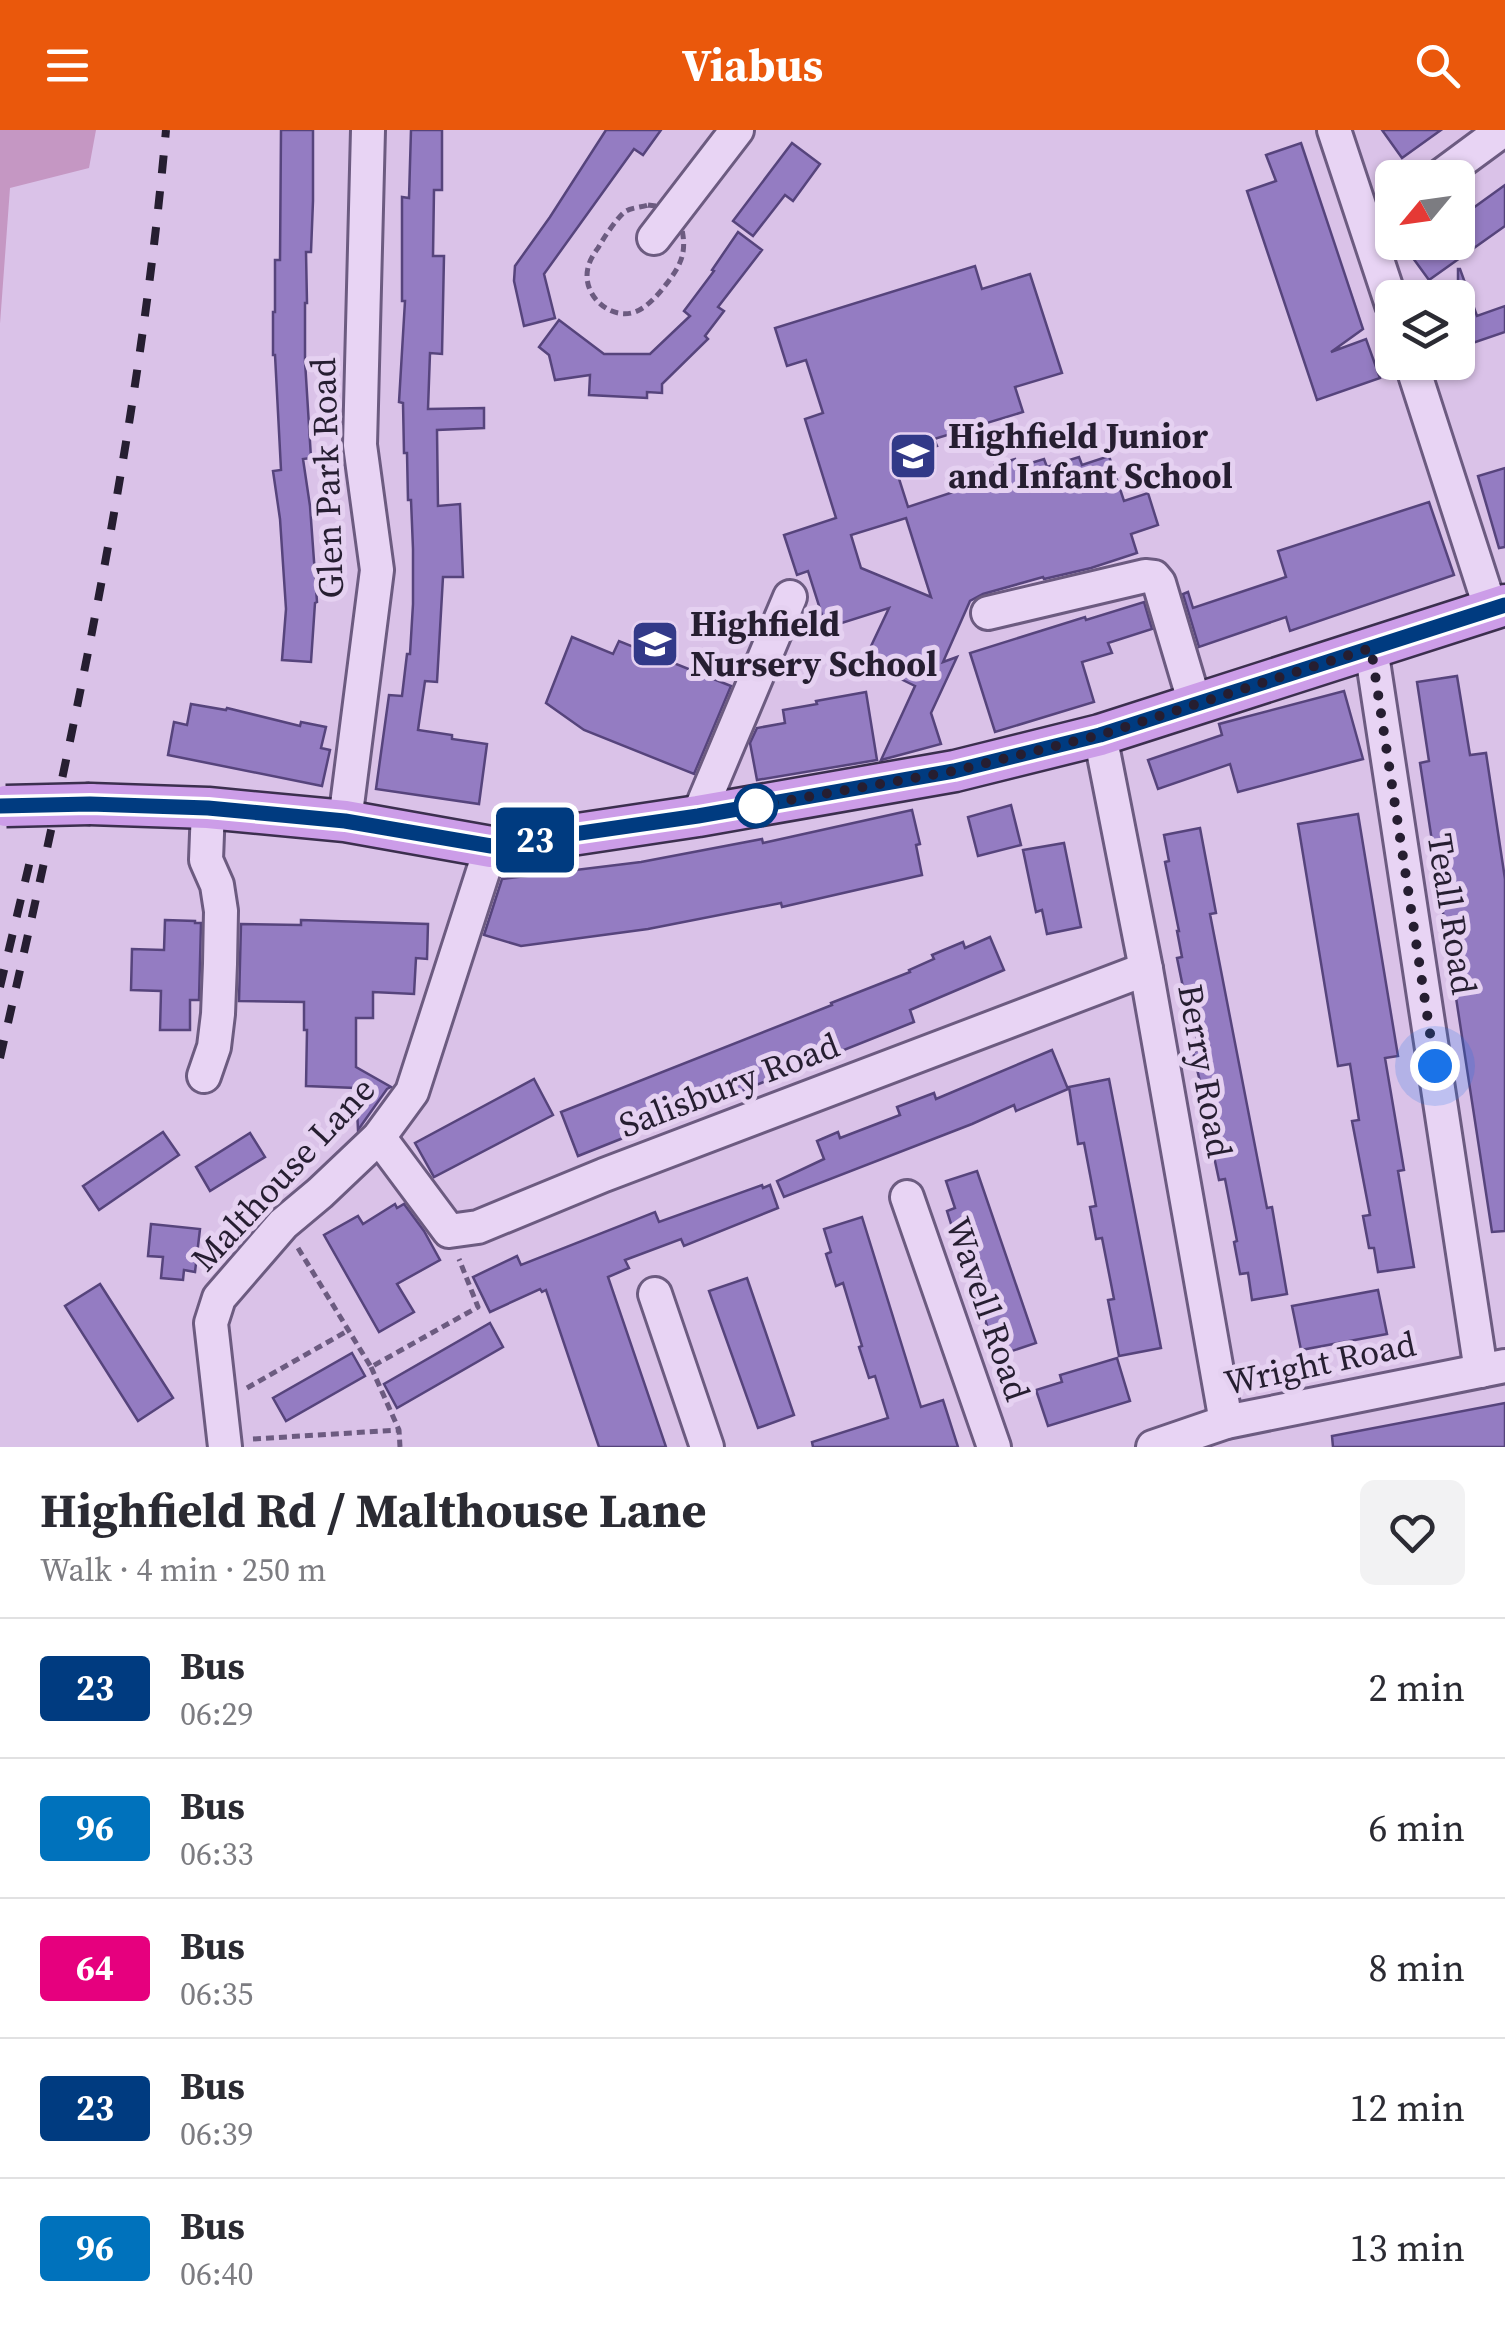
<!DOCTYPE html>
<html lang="en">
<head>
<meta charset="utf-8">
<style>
	:root { --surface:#fff; --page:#f2f2f3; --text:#2b2b33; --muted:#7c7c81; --line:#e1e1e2; --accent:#ea580c }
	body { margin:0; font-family:"Source Serif 4",serif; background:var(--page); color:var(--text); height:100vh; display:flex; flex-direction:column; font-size:38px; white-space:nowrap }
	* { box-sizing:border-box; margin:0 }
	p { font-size:32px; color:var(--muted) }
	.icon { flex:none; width:55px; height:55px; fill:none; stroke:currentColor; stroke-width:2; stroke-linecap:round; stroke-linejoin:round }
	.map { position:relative; height:1317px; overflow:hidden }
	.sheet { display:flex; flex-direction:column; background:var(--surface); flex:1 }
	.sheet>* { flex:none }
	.badge { padding:0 20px; border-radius:8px; font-size:35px; line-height:65px }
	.needle { width:65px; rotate:241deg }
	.tools { position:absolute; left:1375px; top:30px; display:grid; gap:20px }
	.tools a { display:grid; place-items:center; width:100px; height:100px; border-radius:15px; background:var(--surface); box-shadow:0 2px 8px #0004; font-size:50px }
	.you { position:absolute; width:50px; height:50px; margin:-25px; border:8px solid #fff; border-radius:50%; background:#1a73e8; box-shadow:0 0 0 15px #1a73e833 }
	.map>.badge { position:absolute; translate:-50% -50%; box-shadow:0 0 0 5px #fff }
	.round { display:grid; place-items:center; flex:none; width:105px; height:105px; border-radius:15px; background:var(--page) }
	.overview { display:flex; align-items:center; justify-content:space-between; height:170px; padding:0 40px }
	h1 { font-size:48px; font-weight:700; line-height:75px }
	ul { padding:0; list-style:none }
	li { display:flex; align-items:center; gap:30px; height:140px; padding:0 40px; border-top:2px solid var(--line) }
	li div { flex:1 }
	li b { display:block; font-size:38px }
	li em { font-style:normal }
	li .badge { min-width:110px; font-weight:700; text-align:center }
	header { display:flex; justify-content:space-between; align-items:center; height:130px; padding:0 40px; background:var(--accent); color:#fff; font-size:45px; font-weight:700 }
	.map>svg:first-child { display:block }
	.green { fill:#c597c3 }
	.building { fill:#947cc2; stroke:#56447c; stroke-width:2.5; fill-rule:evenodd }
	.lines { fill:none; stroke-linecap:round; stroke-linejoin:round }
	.minor-casing { stroke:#6c5b80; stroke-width:38 }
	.major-casing { stroke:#3b2f4e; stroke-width:45 }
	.path { stroke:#6c5b80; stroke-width:5; stroke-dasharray:8 5; stroke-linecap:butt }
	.minor { stroke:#e8d4f4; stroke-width:32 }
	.major { stroke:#cc9de8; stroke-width:40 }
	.rail { stroke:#261e31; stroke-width:8; stroke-dasharray:18 18; stroke-linecap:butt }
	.major-bridge-casing { stroke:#3b2f4e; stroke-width:45; stroke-linecap:butt }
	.major-bridge { stroke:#cc9de8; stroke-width:40 }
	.line-casing { stroke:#fff; stroke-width:22 }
	.line { stroke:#003b80; stroke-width:15 }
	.walk { stroke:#261e31; stroke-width:10; stroke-dasharray:0 18 }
	.stop-dot { fill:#fff; stroke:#003b80; stroke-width:5 }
	.labels { text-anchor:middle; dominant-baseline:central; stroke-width:10; stroke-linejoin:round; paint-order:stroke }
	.poi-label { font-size:35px; font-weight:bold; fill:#261e31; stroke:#e5d1f1; text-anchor:start }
	.street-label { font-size:35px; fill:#261e31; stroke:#e5d1f1 }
</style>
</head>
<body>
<header><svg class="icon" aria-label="menu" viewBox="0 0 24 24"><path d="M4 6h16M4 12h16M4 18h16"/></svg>Viabus<svg class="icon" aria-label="search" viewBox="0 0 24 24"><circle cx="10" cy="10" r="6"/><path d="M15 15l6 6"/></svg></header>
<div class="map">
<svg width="1505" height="1317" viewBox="0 0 1505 1317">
	<rect width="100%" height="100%" fill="#dac2e8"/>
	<path class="green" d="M0 0H96L89 38 10 58 0 194Z"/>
	<g class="building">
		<path d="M281 0H313V71L311 122H306L307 173H305V231L311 328 303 329 310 376 317 472 315 473 311 532 282 530 286 479 280 389 273 341 281 340 275 225H273V182H275V130H280Z"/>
		<path d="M411 0H442V60H434L433 126H444L442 224 430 223 428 279 484 278V298L437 300 438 376 460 374 463 447H443L437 552 425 551 418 600 452 605V609L487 614 479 674 376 659 389 565 402 566 407 524H410L413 474V419L411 370H408L407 323H404L403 273 399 272 405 171H402V67L409 68Z"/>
		<path d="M606 0H661L643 25 634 19 544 144 555 188 524 196 514 151 515 136 550 87Z"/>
		<path d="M1382 0H1441L1402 28Z"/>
		<path d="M792 13 820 34 793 71 785 65 753 106 733 91Z"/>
		<path d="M1301 13 1363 199 1331 222 1366 209 1380 248 1317 270 1247 61 1276 51 1266 25Z"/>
		<path d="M1505 55V96L1429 150 1410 124 1425 112H1458V89Z"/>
		<path d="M738 102 762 120 718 177 724 181 705 206 708 209 662 254V263L647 262V268L589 265 590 245 555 250 549 225 539 217 559 190 604 224H650L690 186 684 181 714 141 712 140Z"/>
		<path d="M975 136 982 159 1030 144 1062 243 1015 257 1023 282 934 309 937 316 893 330 908 377 999 347 995 335 1015 329 1018 337 1044 329 1047 337 1079 327 1082 335 1109 326 1124 371 1148 363 1158 395 1131 404 1137 423 1091 438 1044 449 1043 447 983 464 970 471 943 532 957 527 931 583 941 614 881 630 915 556 864 531 889 478 826 498 808 441 797 445 784 405 836 388 805 289 823 283 806 230 787 236 775 198ZM906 388 931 467 861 438 851 405Z"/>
		<path d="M1458 139H1460L1477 186 1505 176V202L1458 218Z"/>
		<path d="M1505 338V417L1499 418 1478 346Z"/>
		<path d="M1429 372 1454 445 1290 501 1286 487 1199 517 1183 464 1188 462 1193 478 1286 447 1278 421Z"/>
		<path d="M1144 472 1152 499 1108 513 1112 523 1082 532 1094 572 995 602 970 523 1085 487 1086 490Z"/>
		<path d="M572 507 613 524 619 511 731 556 694 644 584 600 546 573Z"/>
		<path d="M1457 546 1470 625 1486 623 1505 749V1101L1492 1102 1420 633 1429 631 1417 552Z"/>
		<path d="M1344 561 1363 629 1238 662 1230 634 1158 659 1148 630 1222 605 1219 594Z"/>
		<path d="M866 562 877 630 757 650 750 613 757 598 785 593 783 580 817 574 816 571Z"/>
		<path d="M191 574 226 580 227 578 300 596 301 592 326 597 321 618 330 620 322 656 168 625 174 592 187 595Z"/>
		<path d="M1011 675 1021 715 978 726 968 687Z"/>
		<path d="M912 680 920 714 916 715 922 745 782 777 781 773 648 799 521 816 484 805 502 749 641 732 762 709 763 713Z"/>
		<path d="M1358 684 1398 926 1385 928 1404 1040 1398 1041 1414 1137 1378 1142 1374 1118H1369L1363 1086 1370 1085 1352 991 1359 990 1350 934 1338 936 1298 694Z"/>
		<path d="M1200 698 1216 783 1210 784 1267 1078 1272 1077 1287 1164 1252 1170 1248 1143 1240 1144 1234 1112 1237 1111 1225 1049 1219 1050 1212 1017 1218 1016 1206 955 1201 956 1193 922 1199 920 1187 861 1184 862 1177 828 1182 827 1177 801H1179L1165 732 1169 731 1164 705Z"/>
		<path d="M1064 713 1081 797 1047 804 1042 780 1036 782 1023 720Z"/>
		<path d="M165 790 195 791V793H201L199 870H190V900H160L161 861 131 860 132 819 164 820Z"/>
		<path d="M301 790 428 794 427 829 416 828 414 864 373 862V888H356V937L391 957 387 959 358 1000 356 958 306 956 307 900H304V872L239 871 241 794 301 795Z"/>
		<path d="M990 807 1004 840 910 880 914 892 578 1026 561 982 832 875 831 873 910 842 909 840 934 829 932 825 963 812 965 818Z"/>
		<path d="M1052 920 1068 959 1016 981 1014 975 972 994 784 1067 777 1051 824 1029 817 1011 838 1002 840 1008 900 985 897 977 934 963 936 969Z"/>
		<path d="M534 949 553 985 434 1047 415 1013Z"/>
		<path d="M1109 949 1161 1218 1119 1226 1108 1170 1114 1169 1102 1108 1096 1109 1090 1077 1096 1076 1084 1013 1078 1014 1069 957Z"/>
		<path d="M163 1002 179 1025 99 1080 83 1056Z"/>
		<path d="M250 1003 265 1027 210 1061 196 1037Z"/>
		<path d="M977 1041 1036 1213 1003 1224 996 1200 989 1202 978 1168 984 1167 965 1110 957 1113 947 1081 955 1078 946 1051Z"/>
		<path d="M762 1055 763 1058 770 1055 778 1078 684 1116 681 1109 625 1130 629 1138 608 1147 666 1317H599L546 1160 542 1162 540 1159 490 1182 473 1147 517 1126 521 1135 655 1082 659 1092Z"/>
		<path d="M395 1074 397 1078 404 1074 424 1101 440 1130 397 1154 414 1182 379 1202 324 1105 358 1086 363 1094Z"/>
		<path d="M862 1087 921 1277 943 1270 958 1317H813L812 1312 888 1288 875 1246 869 1248 859 1217 862 1216 843 1153 836 1156 826 1124 831 1122 824 1099Z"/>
		<path d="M151 1094 200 1099 195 1142 184 1140 183 1150 161 1148 163 1127 148 1126Z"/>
		<path d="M747 1148 794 1285 758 1298 709 1161Z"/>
		<path d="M100 1154 173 1268 138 1291 65 1176Z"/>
		<path d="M1378 1160 1387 1204 1301 1220 1292 1176Z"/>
		<path d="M490 1193 503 1217 397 1278 384 1254Z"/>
		<path d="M352 1223 365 1246 286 1291 273 1268Z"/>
		<path d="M1117 1228 1130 1271 1048 1296 1036 1260 1062 1252 1060 1245Z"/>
		<path d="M1505 1273V1317H1333L1332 1306Z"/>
	</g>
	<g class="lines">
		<g class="minor-casing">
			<g id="minor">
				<path d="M1334 0 1392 175"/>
				<path d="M1438 48 1503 0"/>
				<path d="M654 108 737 0"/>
				<path d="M1411 232 1491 480"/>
				<path d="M988 483 1145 446 1154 447 1159 453 1195 574"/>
				<path d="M1371 518 1481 1241"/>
				<path d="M1100 605 1146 839 1226 1292"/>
				<path d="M698 686 790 467"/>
				<path d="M345 691 377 440 360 315 368 0"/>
				<path d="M204 946 214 917 218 884 220 834 221 781 217 755 206 730 208 678"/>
				<path d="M379 1007 449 1101 478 1097 604 1045 1146 839"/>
				<path d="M907 1067 994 1317"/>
				<path d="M655 1164 707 1317"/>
				<path d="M225 1317 211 1193 219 1168 283 1094 320 1063 379 1007 412 962 491 717"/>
				<path d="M1153 1317 1226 1292 1505 1236"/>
			</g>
		</g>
		<g class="major-casing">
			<path id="major" d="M90 674 208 678 345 691 491 717 698 686 955 641 1100 605 1505 475"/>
		</g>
		<g class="path">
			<path d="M648 75 677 79C687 116 688 127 664 157 657 166 646 178 635 182 612 190 587 169 587 146 587 135 592 126 598 118 603 109 618 86 626 81 631 78 642 77 648 75Z"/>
			<path d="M298 1118 371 1237 478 1177 459 1129"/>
			<path d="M371 1237 399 1300"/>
			<path d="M247 1258 349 1200"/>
			<path d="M253 1309 399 1300 400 1317"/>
		</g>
		<use href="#minor" class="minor"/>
		<use href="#major" class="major"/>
		<g class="rail">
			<path d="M0 857 30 731"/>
			<path d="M0 928C70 622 138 313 166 0"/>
		</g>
		<g class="major-bridge-casing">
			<path id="major-bridge" d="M6 676 90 674"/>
		</g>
		<use href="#major-bridge" class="major-bridge"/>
	</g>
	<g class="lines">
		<g class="line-casing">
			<path id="line" d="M0 676 90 674 208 678 345 691 491 716 698 686 954 641 1100 605 1505 475"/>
		</g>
		<use href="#line" class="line"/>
		<path class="walk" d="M756 676 954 641 1100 605 1371 518 1435 936"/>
	</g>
	<defs>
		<g id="school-square" transform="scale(2.5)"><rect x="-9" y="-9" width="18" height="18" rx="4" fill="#323988" stroke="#e5d1f1"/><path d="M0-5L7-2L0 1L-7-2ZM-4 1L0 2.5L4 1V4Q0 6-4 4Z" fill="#fff"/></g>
	</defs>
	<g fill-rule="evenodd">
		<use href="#school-square" x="913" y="326"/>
		<use href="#school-square" x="655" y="514"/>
	</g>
	<circle class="stop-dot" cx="756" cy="676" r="20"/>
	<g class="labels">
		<g class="poi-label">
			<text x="948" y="306">Highfield Junior<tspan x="948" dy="40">and Infant School</tspan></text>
			<text x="690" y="494">Highfield<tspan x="690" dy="40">Nursery School</tspan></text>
		</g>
		<g class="street-label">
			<text transform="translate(327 348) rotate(-92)">Glen Park Road</text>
			<text transform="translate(1452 784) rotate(81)">Teall Road</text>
			<text transform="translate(1205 941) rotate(80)">Berry Road</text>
			<text transform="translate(729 955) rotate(-21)">Salisbury Road</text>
			<text transform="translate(283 1044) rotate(-47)">Malthouse Lane</text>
			<text transform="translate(988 1179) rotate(71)">Wavell Road</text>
			<text transform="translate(1320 1233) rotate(-12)">Wright Road</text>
		</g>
	</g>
</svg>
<div class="tools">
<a><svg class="needle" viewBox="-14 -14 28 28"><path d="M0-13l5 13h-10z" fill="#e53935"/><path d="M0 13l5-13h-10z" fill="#7c7c81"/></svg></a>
<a><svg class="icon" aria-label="layers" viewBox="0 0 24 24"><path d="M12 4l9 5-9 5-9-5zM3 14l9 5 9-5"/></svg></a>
</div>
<div class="you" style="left:1435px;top:936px"></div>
<b class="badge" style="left:535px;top:710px;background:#003b80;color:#fff">23</b>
</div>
<section class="sheet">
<div class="overview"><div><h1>Highfield Rd / Malthouse Lane</h1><p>Walk · 4 min · 250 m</p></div><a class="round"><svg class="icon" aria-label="heart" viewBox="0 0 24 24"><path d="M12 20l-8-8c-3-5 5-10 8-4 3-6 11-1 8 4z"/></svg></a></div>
<ul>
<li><span class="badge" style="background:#003b80;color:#fff">23</span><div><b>Bus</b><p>06:29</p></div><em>2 min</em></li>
<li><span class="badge" style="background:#0072bc;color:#fff">96</span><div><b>Bus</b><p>06:33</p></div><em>6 min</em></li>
<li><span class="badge" style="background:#e6007e;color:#fff">64</span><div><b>Bus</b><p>06:35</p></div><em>8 min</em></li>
<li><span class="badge" style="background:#003b80;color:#fff">23</span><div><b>Bus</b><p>06:39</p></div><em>12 min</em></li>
<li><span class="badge" style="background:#0072bc;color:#fff">96</span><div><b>Bus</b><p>06:40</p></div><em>13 min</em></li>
</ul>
</section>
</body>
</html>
